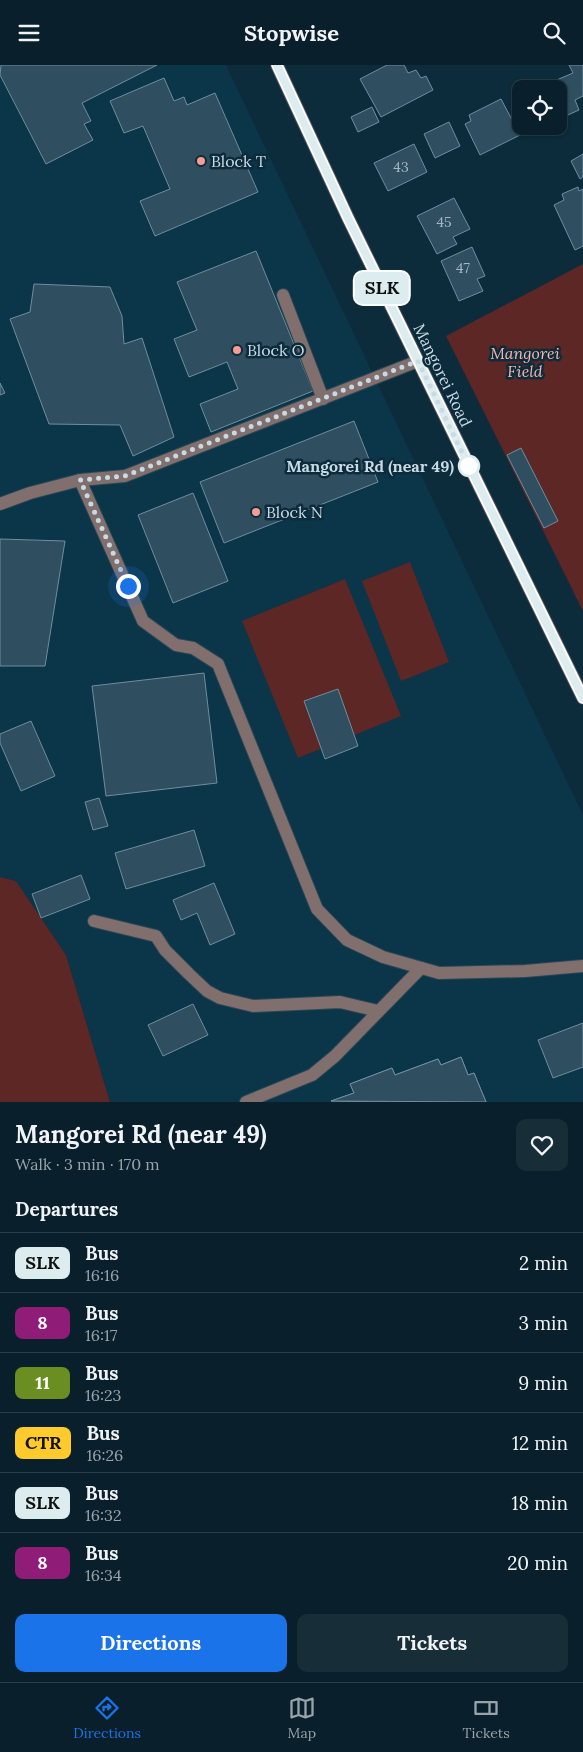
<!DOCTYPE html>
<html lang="en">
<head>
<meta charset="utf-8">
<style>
	:root { --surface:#09202c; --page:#172d38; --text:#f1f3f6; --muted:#99a3a9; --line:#293e48; --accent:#1a73e8 }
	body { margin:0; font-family:Lora,serif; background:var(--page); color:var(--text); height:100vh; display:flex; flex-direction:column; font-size:19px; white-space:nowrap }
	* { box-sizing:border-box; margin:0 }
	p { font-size:16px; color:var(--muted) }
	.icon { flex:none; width:28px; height:28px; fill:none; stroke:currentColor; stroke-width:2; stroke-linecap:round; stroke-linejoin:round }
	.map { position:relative; height:1037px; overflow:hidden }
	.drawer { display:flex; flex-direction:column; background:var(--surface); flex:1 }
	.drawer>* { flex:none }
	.badge { padding:0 10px; border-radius:8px; font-size:18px; line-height:32px }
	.controls { position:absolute; left:512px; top:15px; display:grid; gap:10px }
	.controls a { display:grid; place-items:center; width:55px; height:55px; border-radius:10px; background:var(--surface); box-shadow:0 1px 4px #0004,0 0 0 1px var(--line); font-size:25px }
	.you { position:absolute; width:25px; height:25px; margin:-12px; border:4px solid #fff; border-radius:50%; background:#1a73e8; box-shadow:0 0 0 8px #1a73e833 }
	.map>.badge { position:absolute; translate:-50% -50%; box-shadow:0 0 0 2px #fff }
	h2 { padding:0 15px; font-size:19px; line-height:45px }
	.round { display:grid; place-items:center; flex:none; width:52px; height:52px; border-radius:10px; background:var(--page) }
	.overview { display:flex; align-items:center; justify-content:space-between; height:85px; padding:0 15px }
	h1 { font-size:24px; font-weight:700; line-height:38px }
	.button { display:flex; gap:10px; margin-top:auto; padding:10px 15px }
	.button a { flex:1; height:58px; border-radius:10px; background:var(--accent); color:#fff; font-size:20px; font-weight:700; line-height:58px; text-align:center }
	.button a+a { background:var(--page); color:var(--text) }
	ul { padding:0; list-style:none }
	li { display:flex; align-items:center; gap:15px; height:60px; padding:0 15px; border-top:1px solid var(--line) }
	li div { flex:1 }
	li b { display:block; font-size:19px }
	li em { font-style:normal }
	li .badge { min-width:55px; font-weight:700; text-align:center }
	header { display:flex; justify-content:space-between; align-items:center; height:65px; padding:0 15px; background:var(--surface); font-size:22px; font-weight:700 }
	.menu { display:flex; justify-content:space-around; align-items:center; height:70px; border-top:1px solid var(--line); background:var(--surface); font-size:14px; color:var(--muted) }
	.menu a { display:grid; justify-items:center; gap:2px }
	.menu .active { color:var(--accent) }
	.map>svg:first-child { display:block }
	.built { fill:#0b3548 }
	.green { fill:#5c2724 }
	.building { fill:#2f4e5f; stroke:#6e8ea1 }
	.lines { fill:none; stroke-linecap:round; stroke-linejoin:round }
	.minor-casing { stroke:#2a4756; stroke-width:14 }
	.major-casing { stroke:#2a4756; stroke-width:14 }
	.minor { stroke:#806f6d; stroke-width:12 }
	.major { stroke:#d9b7b3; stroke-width:12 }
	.line-casing { stroke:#fff; stroke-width:11 }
	.line { stroke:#dcecef; stroke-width:8 }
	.walk { stroke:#c8dae4; stroke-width:5; stroke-dasharray:0 9 }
	.poi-dot { fill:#f59c93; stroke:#0c2b3b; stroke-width:2 }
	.stop-dot { fill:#fff; stroke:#dcecef; stroke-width:2.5 }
	.labels { text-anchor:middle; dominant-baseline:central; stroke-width:5; stroke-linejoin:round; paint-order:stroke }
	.number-label { font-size:14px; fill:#a2b7c3 }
	.poi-label { font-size:16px; fill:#c8dae4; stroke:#0c2b3b; text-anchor:start }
	.park-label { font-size:16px; font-style:italic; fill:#fcb5ad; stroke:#0c2b3b }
	.street-label { font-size:16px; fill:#c8dae4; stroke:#0c2b3b }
	.stop-label { font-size:16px; font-weight:bold; fill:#c8dae4; stroke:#0c2b3b; text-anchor:end }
</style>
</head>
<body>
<header><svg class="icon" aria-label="menu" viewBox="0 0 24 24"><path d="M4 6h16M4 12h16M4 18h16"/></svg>Stopwise<svg class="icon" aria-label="search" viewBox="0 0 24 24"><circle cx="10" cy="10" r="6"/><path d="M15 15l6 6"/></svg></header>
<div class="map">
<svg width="583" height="1037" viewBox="0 0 583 1037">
	<rect width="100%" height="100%" fill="#0c2b3b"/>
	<path class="built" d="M0 0H226L583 750V1037H110L66 890 16 816 0 812Z"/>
	<g class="green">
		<path d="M583 199V546L446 271Z"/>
		<path d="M410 497 449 597 401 616 362 516Z"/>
		<path d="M345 514 401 651 298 693 242 556Z"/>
		<path d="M0 812 16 816 66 890 110 1037H0Z"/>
	</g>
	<g class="building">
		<path d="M1 0H157L82 38 91 56 84 59 93 75 46 99 0 10Z"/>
		<path d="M387 0H404L408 8 416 5 421 13 426 11 433 25 381 52 360 14Z"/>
		<path d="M569 0H583V31L575 35 579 45 559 54V24L538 23 573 8Z"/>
		<path d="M164 13 174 36 184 32 187 40 215 28 258 127 155 171 140 136 170 124 143 61 124 68 110 36Z"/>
		<path d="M501 34 520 70 480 90 465 59 471 56 469 50Z"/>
		<path d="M372 42 379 57 358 67 351 52Z"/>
		<path d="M449 57 460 81 435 93 424 69Z"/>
		<path d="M414 79 427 107 388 126 374 98Z"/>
		<path d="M583 89V112L580 114 571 96Z"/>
		<path d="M578 122 579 126 583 124V181L575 185 554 140 564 135 562 129Z"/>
		<path d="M454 133 470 164 453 172 457 179 437 189 417 151Z"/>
		<path d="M472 182 485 211 477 214 483 226 459 236 441 196Z"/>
		<path d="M256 186 313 326 211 367 200 339 238 324 227 297 189 312 174 274 197 265 177 217Z"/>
		<path d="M34 219 110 222 122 251 124 279 142 273 174 372 133 391 120 360 49 359 10 254 30 247Z"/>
		<path d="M0 318 5 328 0 330Z"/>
		<path d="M354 356 378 417 224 478 200 417Z"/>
		<path d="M521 383 558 456 544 463 507 390Z"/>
		<path d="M193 428 228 516 173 538 138 450Z"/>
		<path d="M0 474 65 476 45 601H0Z"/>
		<path d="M204 608 217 718 106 731 92 621Z"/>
		<path d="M338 624 358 681 325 694 304 636Z"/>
		<path d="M31 656 55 711 21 726 0 678V669Z"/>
		<path d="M99 733 108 761 93 765 85 737Z"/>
		<path d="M194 765 205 801 126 824 115 788Z"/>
		<path d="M81 810 90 834 41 853 32 829Z"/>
		<path d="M214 818 235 869 210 880 197 848 181 855 173 835Z"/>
		<path d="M193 939 208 970 163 991 148 960Z"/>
		<path d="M583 958V1002L553 1013 538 975Z"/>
		<path d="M461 992 468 1010 474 1008 486 1037H437L430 1019 384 1037 331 1036 354 1028 350 1019 392 1003 395 1010 438 994 441 1000Z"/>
		<path d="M461 992 468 1010 474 1008 486 1037 331 1036 354 1028 350 1019 392 1003 395 1010 438 994 441 1000Z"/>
	</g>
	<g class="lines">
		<g class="minor-casing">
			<g id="minor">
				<path d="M283 230 323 334"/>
				<path d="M80 415 125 411 418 296"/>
				<path d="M0 439 30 428 80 415 143 556 176 580 193 583 218 599 317 844 347 875 383 892 439 908 525 906 583 901"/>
				<path d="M94 856 156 871 165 885 189 909 207 926 220 933 253 941 340 937 378 946"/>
				<path d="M246 1037 312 1010 335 991 421 903"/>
			</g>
		</g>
		<g class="major-casing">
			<path id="major" d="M277 0 348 153 583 633"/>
		</g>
		<use href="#minor" class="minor"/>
		<use href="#major" class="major"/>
	</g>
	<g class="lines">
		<g class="line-casing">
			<path id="line" d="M277 0 348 153 583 633"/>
		</g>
		<use href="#line" class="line"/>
		<path class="walk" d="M128 521 80 415 125 411 418 296 470 404 469 401"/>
	</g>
	<g class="poi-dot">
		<circle cx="201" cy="96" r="5"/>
		<circle cx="237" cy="285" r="5"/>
		<circle cx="256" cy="447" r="5"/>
	</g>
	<circle class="stop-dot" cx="469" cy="401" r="10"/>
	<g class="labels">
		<g class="number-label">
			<text x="401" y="102">43</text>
			<text x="444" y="157">45</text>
			<text x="463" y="203">47</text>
		</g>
		<g class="poi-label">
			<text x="211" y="96">Block T</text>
			<text x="247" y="285">Block O</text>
			<text x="266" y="447">Block N</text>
		</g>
		<g class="park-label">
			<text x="525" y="288">Mangorei<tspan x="525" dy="18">Field</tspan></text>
		</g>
		<g class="street-label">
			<text transform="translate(443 310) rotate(64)">Mangorei Road</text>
		</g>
		<g class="stop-label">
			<text x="454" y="401">Mangorei Rd (near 49)</text>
		</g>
	</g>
</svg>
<div class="controls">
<a><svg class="icon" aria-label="locate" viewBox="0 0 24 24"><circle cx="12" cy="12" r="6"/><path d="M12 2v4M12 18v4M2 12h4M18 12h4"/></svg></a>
</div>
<div class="you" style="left:128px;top:521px"></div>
<b class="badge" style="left:382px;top:223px;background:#dcecef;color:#111">SLK</b>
</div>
<section class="drawer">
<div class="overview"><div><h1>Mangorei Rd (near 49)</h1><p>Walk · 3 min · 170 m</p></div><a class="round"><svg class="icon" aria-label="heart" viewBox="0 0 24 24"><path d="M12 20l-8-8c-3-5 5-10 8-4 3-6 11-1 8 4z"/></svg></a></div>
<h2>Departures</h2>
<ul>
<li><span class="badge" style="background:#dcecef;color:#111">SLK</span><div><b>Bus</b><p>16:16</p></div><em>2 min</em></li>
<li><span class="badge" style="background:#8f1d78;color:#fff">8</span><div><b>Bus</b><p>16:17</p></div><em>3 min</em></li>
<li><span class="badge" style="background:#6b8e23;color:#fff">11</span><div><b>Bus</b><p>16:23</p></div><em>9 min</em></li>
<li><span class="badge" style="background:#ffcb2c;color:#111">CTR</span><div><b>Bus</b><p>16:26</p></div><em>12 min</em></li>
<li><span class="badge" style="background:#dcecef;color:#111">SLK</span><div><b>Bus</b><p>16:32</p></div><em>18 min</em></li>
<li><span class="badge" style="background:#8f1d78;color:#fff">8</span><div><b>Bus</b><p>16:34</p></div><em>20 min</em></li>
</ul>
<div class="button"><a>Directions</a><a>Tickets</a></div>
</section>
<nav class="menu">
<a class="active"><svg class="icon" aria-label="directions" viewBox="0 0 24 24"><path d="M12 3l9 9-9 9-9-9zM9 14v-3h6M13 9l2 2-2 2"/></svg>Directions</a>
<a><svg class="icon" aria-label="map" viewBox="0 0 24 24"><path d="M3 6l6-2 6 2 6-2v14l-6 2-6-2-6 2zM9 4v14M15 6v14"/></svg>Map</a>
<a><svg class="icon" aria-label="tickets" viewBox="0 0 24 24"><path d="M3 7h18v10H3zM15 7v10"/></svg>Tickets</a>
</nav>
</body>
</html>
